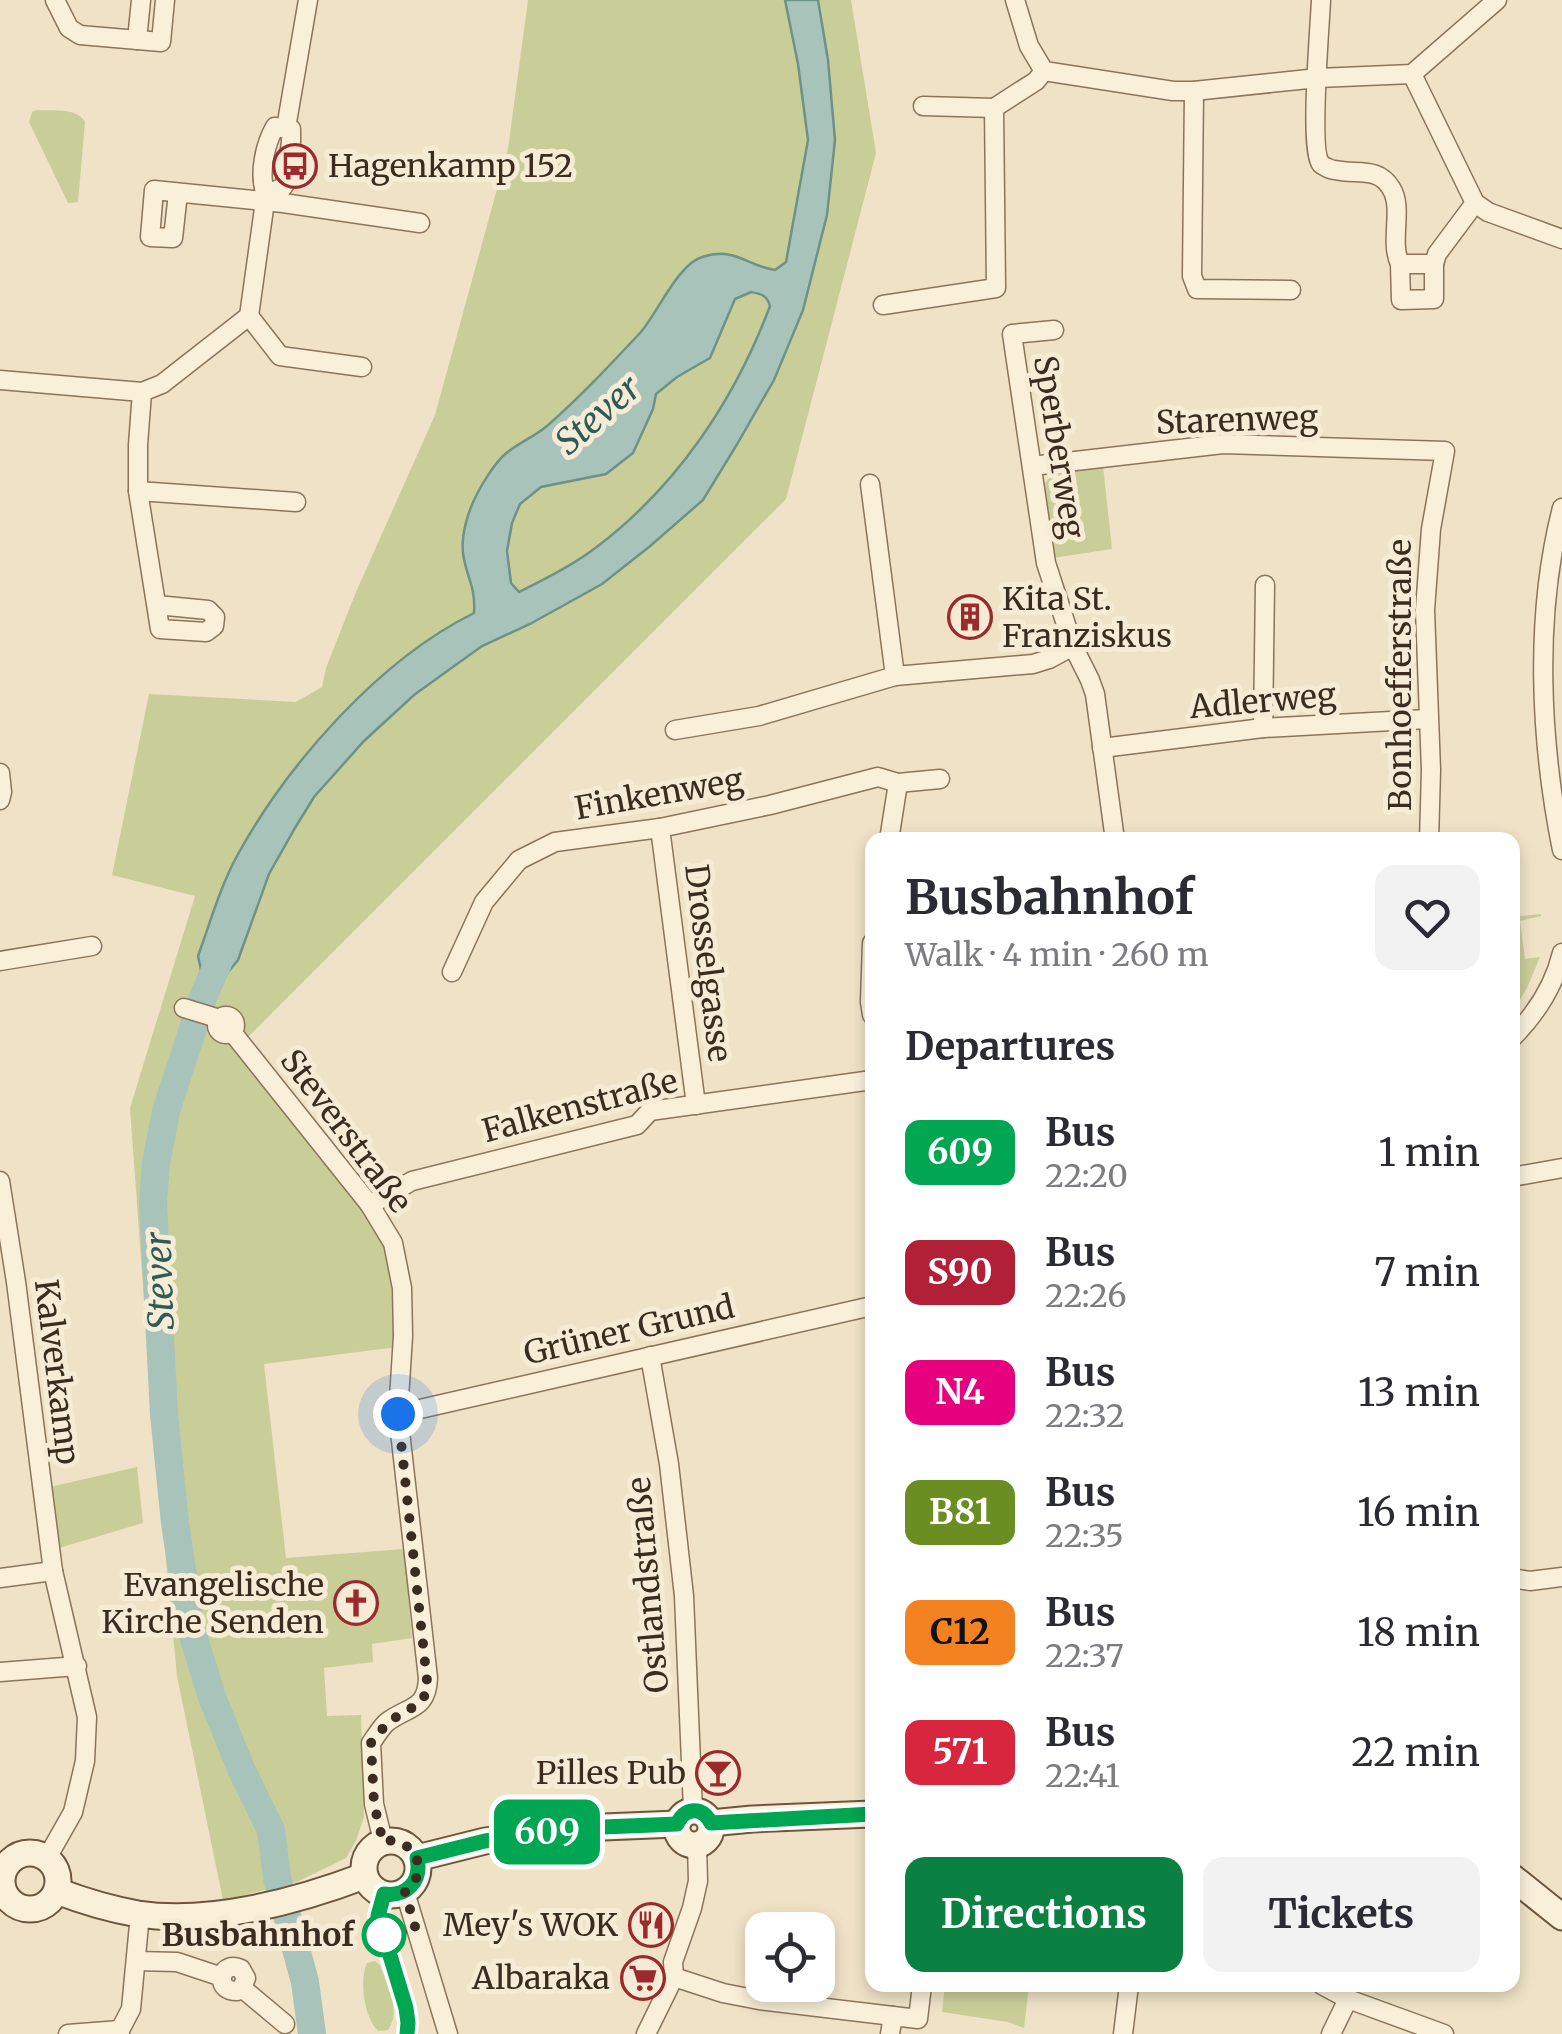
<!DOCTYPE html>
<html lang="en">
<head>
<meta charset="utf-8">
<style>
	:root { --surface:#fff; --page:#f2f2f3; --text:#2b2b33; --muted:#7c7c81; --accent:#0b8043 }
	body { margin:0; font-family:Merriweather,serif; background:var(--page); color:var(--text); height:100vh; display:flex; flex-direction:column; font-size:38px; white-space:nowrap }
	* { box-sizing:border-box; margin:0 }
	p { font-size:32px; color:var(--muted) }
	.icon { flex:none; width:55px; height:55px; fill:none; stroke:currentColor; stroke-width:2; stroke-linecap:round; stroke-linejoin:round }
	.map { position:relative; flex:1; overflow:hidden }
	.sheet { position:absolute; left:865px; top:832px; width:655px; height:1160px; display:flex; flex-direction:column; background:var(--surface); border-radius:20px; box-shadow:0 5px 15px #0003 }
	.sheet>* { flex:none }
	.badge { padding:0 20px; border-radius:15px; font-size:35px; line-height:65px }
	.buttons { position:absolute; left:745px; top:1912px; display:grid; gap:20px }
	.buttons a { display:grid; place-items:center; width:90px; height:90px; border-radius:20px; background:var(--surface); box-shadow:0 5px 15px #0003; font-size:50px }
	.you { position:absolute; width:50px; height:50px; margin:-25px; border:8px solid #fff; border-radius:50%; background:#1a73e8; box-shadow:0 0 0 15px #1a73e833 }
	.map>.badge { position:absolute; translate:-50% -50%; box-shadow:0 0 0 5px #fff }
	h2 { padding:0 40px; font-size:38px; line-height:90px }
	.round { display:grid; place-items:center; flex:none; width:105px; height:105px; border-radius:20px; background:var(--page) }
	.summary { display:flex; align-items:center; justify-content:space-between; height:170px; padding:0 40px }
	h1 { font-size:48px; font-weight:700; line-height:75px }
	.cta { display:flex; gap:20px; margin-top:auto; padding:20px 40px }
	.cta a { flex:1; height:115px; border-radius:20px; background:var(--accent); color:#fff; font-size:40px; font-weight:700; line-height:115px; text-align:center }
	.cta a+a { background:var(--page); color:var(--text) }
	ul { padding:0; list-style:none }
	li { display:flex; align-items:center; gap:30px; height:120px; padding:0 40px }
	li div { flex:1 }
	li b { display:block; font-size:38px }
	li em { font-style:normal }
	li .badge { min-width:110px; font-weight:700; text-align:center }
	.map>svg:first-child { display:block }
	.green { fill:#c9ce99 }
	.water { fill:#a8c3ba; stroke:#6e9288; stroke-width:2.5; fill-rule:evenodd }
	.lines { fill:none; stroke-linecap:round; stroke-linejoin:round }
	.river { stroke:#a8c3ba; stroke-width:28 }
	.street-casing { stroke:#8b745b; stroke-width:21 }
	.secondary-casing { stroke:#6d553e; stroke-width:29 }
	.street { stroke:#faf0da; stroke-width:18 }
	.secondary { stroke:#faf0da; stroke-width:25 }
	.line-casing { stroke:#fff; stroke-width:22 }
	.line { stroke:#00a651; stroke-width:15 }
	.walk { stroke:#3b2c1f; stroke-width:10; stroke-dasharray:0 18 }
	.stop-dot { fill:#fff; stroke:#00a651; stroke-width:5 }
	.labels { text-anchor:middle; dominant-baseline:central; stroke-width:10; stroke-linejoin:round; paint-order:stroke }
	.poi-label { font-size:32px; fill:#3b2c1f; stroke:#f6ecd6; text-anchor:end }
	.street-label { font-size:32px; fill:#3b2c1f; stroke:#f6ecd6 }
	.stop-label { font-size:32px; font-weight:bold; fill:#3b2c1f; stroke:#f6ecd6; text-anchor:end }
	.water-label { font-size:35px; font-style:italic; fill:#2e5b57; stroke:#f6ecd6 }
</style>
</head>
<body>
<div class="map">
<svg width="1562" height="2034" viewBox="0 0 1562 2034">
	<rect width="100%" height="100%" fill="#efe2c6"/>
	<g class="green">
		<path d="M528 0H851L876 153 786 499 239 1046 362 1204 388 1250 397 1347 264 1364 286 1558 404 1549 412 1638 372 1644 373 1662 324 1668 327 1716 361 1715 364 1817 356 1841 346 1858 297 1882 223 1900 177 1676 153 1423 130 1108 195 896 112 875 149 694 296 702 322 687 326 668 356 592 435 415 508 149Z"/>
		<path d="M36 110C52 111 77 107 85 122L78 202 68 203 29 122 32 112Z"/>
		<path d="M1103 466 1112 549 1053 558 1043 486 1054 472Z"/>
		<path d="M1541 914V916L1520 921 1525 959 1540 957 1527 988 1513 1011V917Z"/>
		<path d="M137 1467 143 1523 59 1548 50 1487Z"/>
		<path d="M375 1961 380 1965C387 1986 402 2011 388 2030L378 2031C364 2017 359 1980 367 1963Z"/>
		<path d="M945 1985H1029L1024 2028 1008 2022 942 2012Z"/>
	</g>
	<path class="water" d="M785 0H818L828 60 835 140 827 215 803 310 774 380 736 446 703 500 649 547 602 584 530 624 482 646 414 695 364 741 314 797 295 828 269 874 238 960 223 978 216 998 194 991 201 970 198 956C210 923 220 887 237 856 288 763 379 660 474 613 476 586 466 577 463 553 461 535 468 511 477 494 483 482 494 465 503 456 516 444 534 437 547 426 580 397 610 365 640 333 657 314 678 264 702 257 735 246 747 266 775 270L786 262 808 140 798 64ZM751 292C761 294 767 295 770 306 735 399 678 485 598 546 575 564 545 579 519 592L511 583 507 551 512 523 520 504 541 487 606 474 633 453 653 409 656 394 677 377 710 358 735 299Z"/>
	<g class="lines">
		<path class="river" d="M218 963 204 995 166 1111 156 1163 153 1203 164 1414 175 1523 191 1629 212 1697 242 1771 271 1830 277 1878 305 1982 312 2034"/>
		<g class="street-casing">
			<g id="street">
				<path d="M55 0 69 28 80 35 161 42 165 0"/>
				<path d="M1015 0 1029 46 1044 71 1173 91H1194L1318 78 1412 74 1497 0"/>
				<path d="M1321 0C1320 25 1309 150 1321 164 1323 166 1331 170 1335 170 1356 175 1378 166 1391 188 1404 208 1389 241 1400 264H1434V299L1401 300 1400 264"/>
				<path d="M137 40 141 0"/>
				<path d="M1412 74 1475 203 1488 212 1562 239"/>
				<path d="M1194 91 1192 276 1197 289 1291 290"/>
				<path d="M923 106 994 108"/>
				<path d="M286 128 308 0"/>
				<path d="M178 193 173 238 150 237 154 190 283 203 420 223"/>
				<path d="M1434 264 1437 254 1475 203"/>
				<path d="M883 305 996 288 994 108 1036 81 1044 71"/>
				<path d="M249 316 280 356 362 367"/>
				<path d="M1054 330 1012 334 1046 563 1073 646 1090 680 1095 694 1115 840"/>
				<path d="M0 380 142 392 162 384 249 316 266 194C258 175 265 144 275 127L291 129V142L285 184 282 188 266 194"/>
				<path d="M142 392 138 445V491L160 629 206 632 214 626 215 617 208 610 157 605"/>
				<path d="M1032 466 1223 444 1445 451 1431 529 1425 610 1431 770 1429 840"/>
				<path d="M870 484 895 676"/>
				<path d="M138 491 296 502"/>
				<path d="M1562 508C1534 616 1540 741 1562 850"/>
				<path d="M1263 728 1265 585"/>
				<path d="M675 730 759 716 895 676 1033 664 1049 659 1073 646"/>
				<path d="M1102 748 1263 728 1428 719"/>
				<path d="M0 773 2 792 0 800"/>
				<path d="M660 828 696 1105"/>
				<path d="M889 840 898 783"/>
				<path d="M872 943 870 1002 872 1015"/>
				<path d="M0 961 92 946"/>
				<path d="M452 972 484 902 519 860 555 842 660 828 770 805 878 777 898 783 940 779"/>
				<path d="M184 1008 220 1019"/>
				<circle cx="226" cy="1025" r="9"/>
				<path d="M232 1032 370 1205 393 1243 402 1288 403 1336 398 1414 428 1678C427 1711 407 1706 386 1723 380 1729 376 1736 371 1743L374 1804 383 1841"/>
				<path d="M1512 1038C1536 1014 1554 986 1562 953"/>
				<path d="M1512 1177 1562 1168"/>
				<path d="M0 1181 16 1282 53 1571 87 1717 85 1761 73 1812 47 1858"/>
				<path d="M370 1205 412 1181 637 1125 650 1111 872 1080"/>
				<path d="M650 1356 669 1464 684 1596 693 1810"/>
				<path d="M398 1414 872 1306"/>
				<path d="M0 1578 53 1571"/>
				<path d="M1512 1578 1530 1581 1562 1577"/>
				<path d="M0 1672 77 1666"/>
				<path d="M0 1865 4 1868"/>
				<path d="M405 1892 448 2034"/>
				<path d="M136 1961 177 1962 222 1977C221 1987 228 1991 237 1991L242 1988 285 2024"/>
				<path d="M222 1977C224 1967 233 1965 241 1969L246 1978 242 1988"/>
				<path d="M674 1977 723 1993 759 2000 893 2016"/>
				<path d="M1322 1985 1348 1999 1444 2034"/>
				<path d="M68 2034 120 2030"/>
				<path d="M120 2034V2030L131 2009 140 1914"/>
				<path d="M646 2034 674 1977 673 1962 692 1908 698 1881 697 1845"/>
				<path d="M890 2034 893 2016 918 2019 922 1985"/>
				<path d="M1123 2034 1129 1985"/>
				<path d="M1331 2034 1348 1999"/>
			</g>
		</g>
		<g class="secondary-casing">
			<g id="secondary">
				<circle cx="694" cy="1828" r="17"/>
				<path d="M711 1823 752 1819 872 1814"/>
				<circle cx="391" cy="1868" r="27"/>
				<circle cx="30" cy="1881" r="28"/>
				<path d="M417 1858 485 1841 579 1828 677 1824"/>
				<path d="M1512 1877 1562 1917"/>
				<path d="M57 1891C83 1901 110 1909 138 1914 210 1925 298 1901 364 1876"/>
			</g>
		</g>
		<use href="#street" class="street"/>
		<use href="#secondary" class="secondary"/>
	</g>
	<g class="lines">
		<g class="line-casing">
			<path id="line" d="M407 2034 408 2023 406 2008 378 1916 384 1894C407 1897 422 1881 417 1858L485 1841 579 1828 677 1824C685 1807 702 1806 711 1823L872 1814"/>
		</g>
		<use href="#line" class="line"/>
		<path class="walk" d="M384 1935 416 1930 405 1892C420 1879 422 1866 412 1849L394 1840 383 1842 374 1804 371 1743 388 1722 420 1703 428 1690 398 1414"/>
	</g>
	<defs>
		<g id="bus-ring" transform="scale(2.25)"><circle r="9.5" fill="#f6ecd6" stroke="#9c2a2d" stroke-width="1.5"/><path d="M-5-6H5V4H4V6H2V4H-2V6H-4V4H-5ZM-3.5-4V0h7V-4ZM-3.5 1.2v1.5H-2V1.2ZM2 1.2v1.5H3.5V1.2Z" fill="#9c2a2d"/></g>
		<g id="building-ring" transform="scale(2.25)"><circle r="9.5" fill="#f6ecd6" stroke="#9c2a2d" stroke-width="1.5"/><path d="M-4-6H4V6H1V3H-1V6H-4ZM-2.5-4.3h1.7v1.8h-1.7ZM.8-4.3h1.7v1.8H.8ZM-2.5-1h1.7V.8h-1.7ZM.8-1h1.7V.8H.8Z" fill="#9c2a2d"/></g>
		<g id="church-ring" transform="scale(2.25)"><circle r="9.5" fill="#f6ecd6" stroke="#9c2a2d" stroke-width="1.5"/><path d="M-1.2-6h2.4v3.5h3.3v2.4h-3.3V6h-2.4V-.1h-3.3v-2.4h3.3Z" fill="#9c2a2d"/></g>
		<g id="bar-ring" transform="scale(2.25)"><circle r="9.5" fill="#f6ecd6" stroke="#9c2a2d" stroke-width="1.5"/><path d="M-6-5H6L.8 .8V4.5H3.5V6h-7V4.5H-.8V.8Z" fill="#9c2a2d"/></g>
		<g id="restaurant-ring" transform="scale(2.25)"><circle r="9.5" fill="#f6ecd6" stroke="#9c2a2d" stroke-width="1.5"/><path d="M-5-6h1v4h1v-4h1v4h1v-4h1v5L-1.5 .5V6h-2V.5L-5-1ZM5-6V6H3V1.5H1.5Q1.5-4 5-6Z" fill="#9c2a2d"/></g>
		<g id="supermarket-ring" transform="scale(2.25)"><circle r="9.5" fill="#f6ecd6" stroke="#9c2a2d" stroke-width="1.5"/><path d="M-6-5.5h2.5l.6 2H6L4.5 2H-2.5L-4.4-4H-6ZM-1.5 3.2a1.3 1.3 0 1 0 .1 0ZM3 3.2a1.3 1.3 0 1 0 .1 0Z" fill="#9c2a2d"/></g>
	</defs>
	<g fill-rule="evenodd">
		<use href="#bus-ring" x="295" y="166"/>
		<use href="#building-ring" x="970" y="617"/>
		<use href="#church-ring" x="356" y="1603"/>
		<use href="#bar-ring" x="718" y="1773"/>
		<use href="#restaurant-ring" x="651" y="1925"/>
		<use href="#supermarket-ring" x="643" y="1978"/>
	</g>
	<circle class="stop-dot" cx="384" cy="1935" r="20"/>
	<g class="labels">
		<g class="poi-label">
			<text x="328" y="166" text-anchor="start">Hagenkamp 152</text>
			<text x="1002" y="599" text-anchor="start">Kita St.<tspan x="1002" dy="37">Franziskus</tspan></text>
			<text x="324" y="1585">Evangelische<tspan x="324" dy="37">Kirche Senden</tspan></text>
			<text x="686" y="1773">Pilles Pub</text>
			<text x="618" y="1925">Mey's WOK</text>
			<text x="610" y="1978">Albaraka</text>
		</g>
		<g class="street-label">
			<text transform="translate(1237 420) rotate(-2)">Starenweg</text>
			<text transform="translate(1059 447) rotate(81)">Sperberweg</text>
			<text transform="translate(1400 675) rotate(-90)">Bonhoefferstraße</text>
			<text transform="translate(1263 701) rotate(-5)">Adlerweg</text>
			<text transform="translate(659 794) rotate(-10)">Finkenweg</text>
			<text transform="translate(708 963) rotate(83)">Drosselgasse</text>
			<text transform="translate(580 1106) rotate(-15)">Falkenstraße</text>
			<text transform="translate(346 1131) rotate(53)">Steverstraße</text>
			<text transform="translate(629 1330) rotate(-13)">Grüner Grund</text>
			<text transform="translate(57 1372) rotate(83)">Kalverkamp</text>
			<text transform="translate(648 1585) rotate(-95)">Ostlandstraße</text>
		</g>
		<g class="stop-label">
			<text x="354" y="1935">Busbahnhof</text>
		</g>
		<g class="water-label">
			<text transform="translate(598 415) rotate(-41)">Stever</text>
			<text transform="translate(160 1281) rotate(-92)">Stever</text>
		</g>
	</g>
</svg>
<div class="buttons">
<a><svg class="icon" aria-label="locate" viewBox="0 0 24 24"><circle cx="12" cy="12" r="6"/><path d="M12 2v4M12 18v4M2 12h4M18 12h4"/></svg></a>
</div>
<div class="you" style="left:398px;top:1414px"></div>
<b class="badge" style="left:547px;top:1832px;background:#00a651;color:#fff">609</b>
<section class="sheet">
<div class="summary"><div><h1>Busbahnhof</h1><p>Walk · 4 min · 260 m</p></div><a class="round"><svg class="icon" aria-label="heart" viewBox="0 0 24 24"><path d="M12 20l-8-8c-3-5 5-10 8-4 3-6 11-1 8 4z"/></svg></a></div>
<h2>Departures</h2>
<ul>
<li><span class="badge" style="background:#00a651;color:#fff">609</span><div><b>Bus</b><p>22:20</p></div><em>1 min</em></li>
<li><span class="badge" style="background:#b22037;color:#fff">S90</span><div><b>Bus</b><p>22:26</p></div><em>7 min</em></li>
<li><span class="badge" style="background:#e6007e;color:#fff">N4</span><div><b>Bus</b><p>22:32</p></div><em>13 min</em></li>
<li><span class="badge" style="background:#6b8e23;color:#fff">B81</span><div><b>Bus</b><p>22:35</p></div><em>16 min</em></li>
<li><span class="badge" style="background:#f58220;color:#111">C12</span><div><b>Bus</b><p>22:37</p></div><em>18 min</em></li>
<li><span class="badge" style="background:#d7263d;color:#fff">571</span><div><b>Bus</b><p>22:41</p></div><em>22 min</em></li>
</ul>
<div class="cta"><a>Directions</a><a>Tickets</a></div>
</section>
</div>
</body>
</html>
